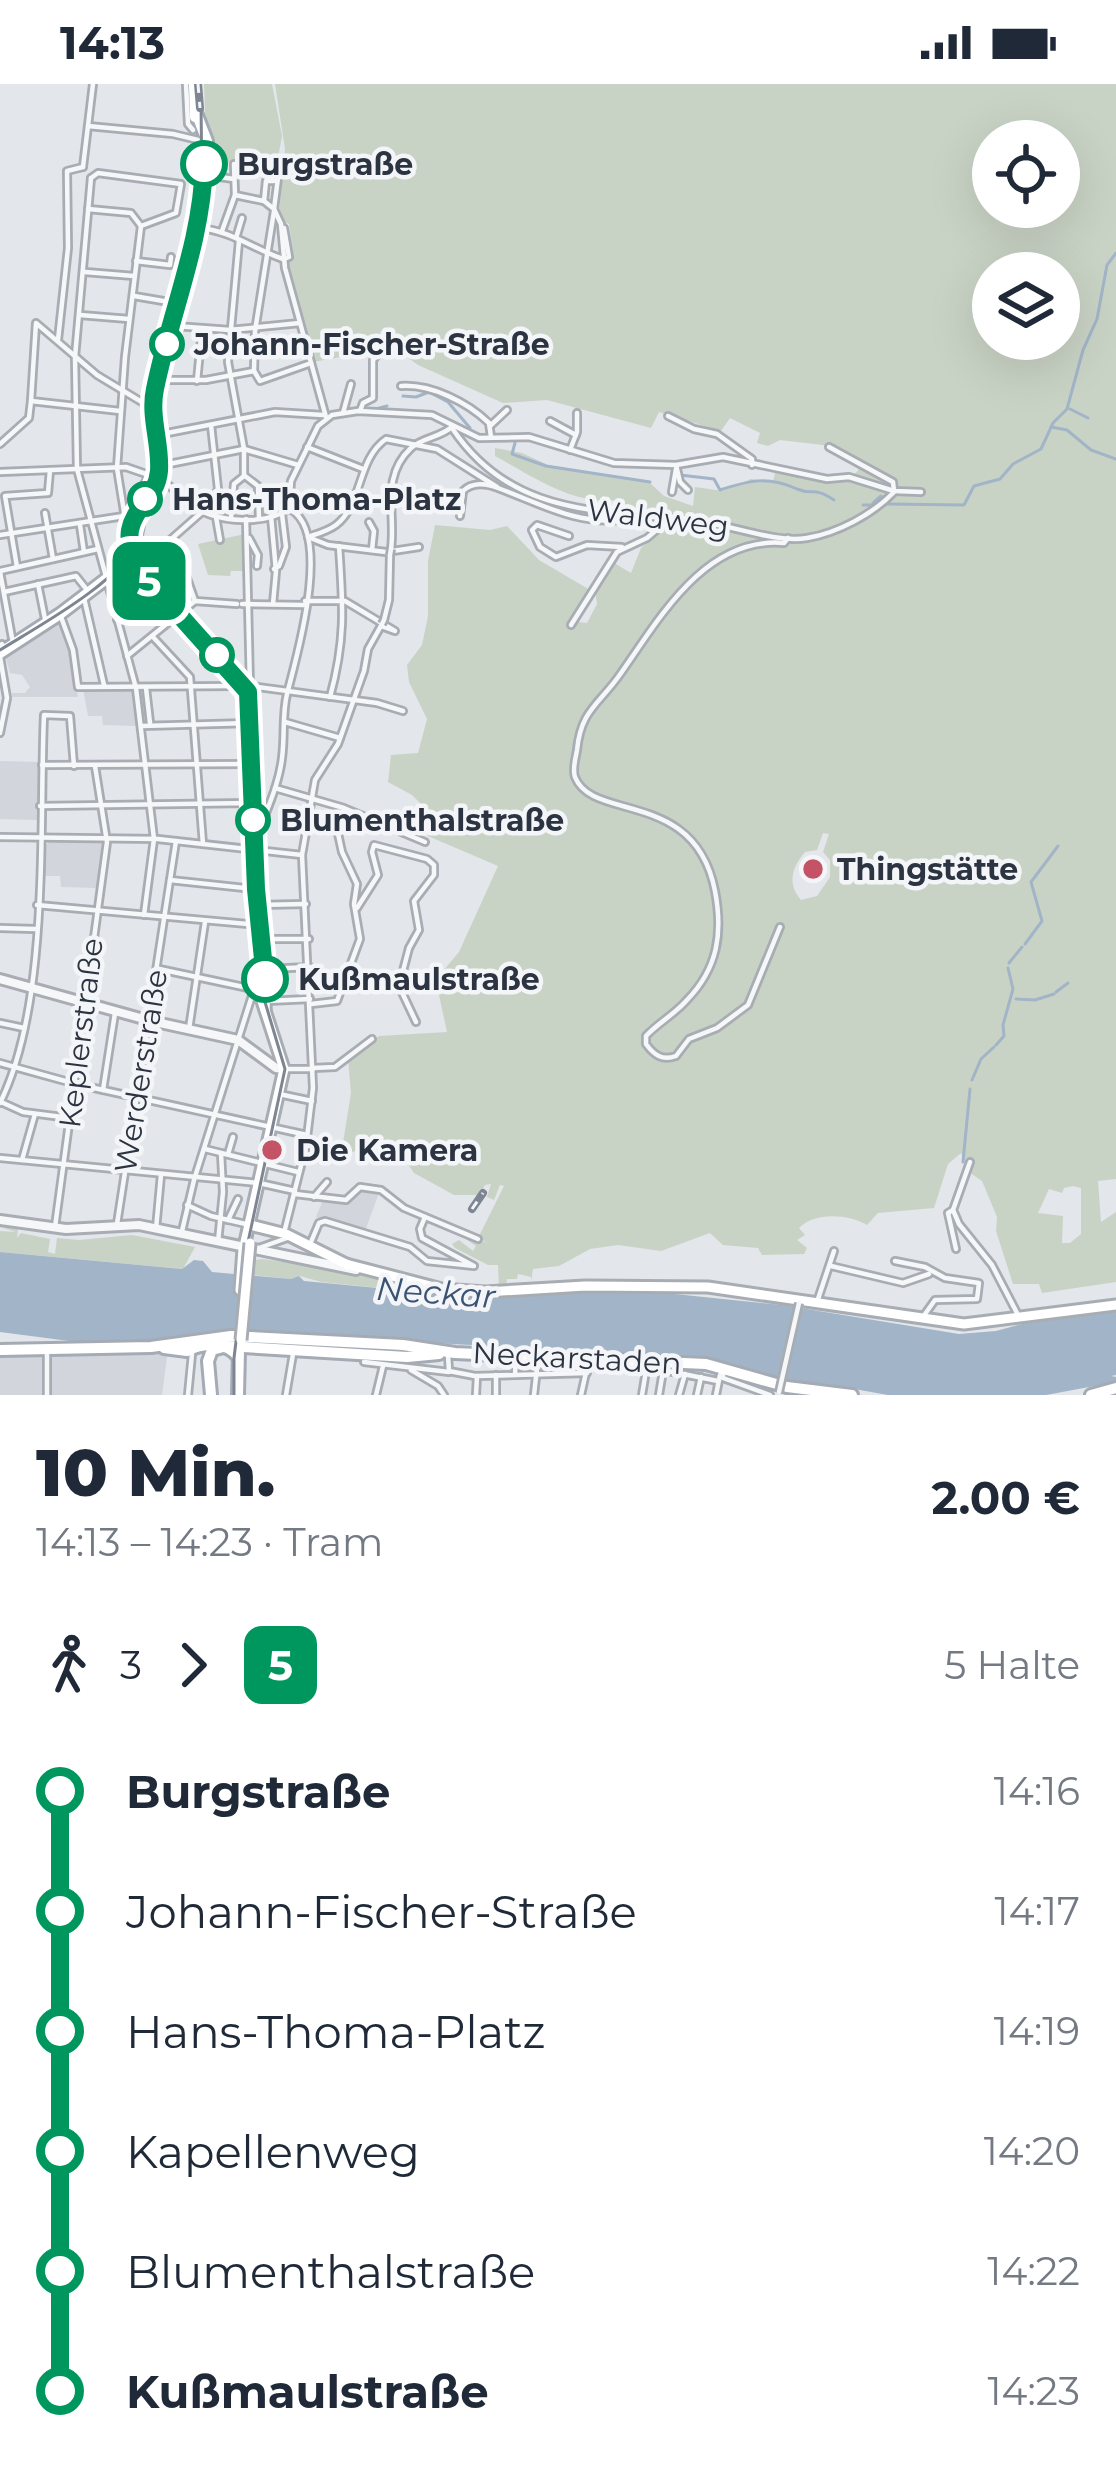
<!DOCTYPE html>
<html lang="de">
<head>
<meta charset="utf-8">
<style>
	:root { --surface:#fff; --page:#f2f2f3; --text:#1f2937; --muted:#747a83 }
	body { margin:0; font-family:Montserrat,sans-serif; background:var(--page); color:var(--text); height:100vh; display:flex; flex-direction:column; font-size:45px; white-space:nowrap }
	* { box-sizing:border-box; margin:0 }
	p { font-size:39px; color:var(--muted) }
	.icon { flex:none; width:66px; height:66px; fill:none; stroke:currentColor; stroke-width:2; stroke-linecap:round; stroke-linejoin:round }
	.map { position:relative; height:1311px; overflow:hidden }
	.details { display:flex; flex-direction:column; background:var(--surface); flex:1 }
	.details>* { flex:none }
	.badge { padding:0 24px; border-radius:18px; font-size:42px; line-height:78px }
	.tools { position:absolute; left:972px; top:36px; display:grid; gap:24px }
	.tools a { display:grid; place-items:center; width:108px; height:108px; border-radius:50%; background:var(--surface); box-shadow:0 12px 48px #0002; font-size:60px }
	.map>.badge { position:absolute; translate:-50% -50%; box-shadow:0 0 0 6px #fff }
	.legs { display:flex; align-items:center; gap:18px; height:132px; padding:0 36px; font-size:39px }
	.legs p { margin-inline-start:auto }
	.overview { display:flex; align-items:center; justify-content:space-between; height:204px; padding:0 36px }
	h1 { font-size:66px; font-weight:800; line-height:90px }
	ul { padding:0 36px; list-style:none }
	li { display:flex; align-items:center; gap:42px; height:120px; font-size:45px }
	li i { display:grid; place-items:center; width:18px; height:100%; margin:0 15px; background:currentColor }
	li i::after { content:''; width:30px; height:30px; margin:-15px; border:9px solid; border-radius:50%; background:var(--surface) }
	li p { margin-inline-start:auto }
	li:first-child i { background:linear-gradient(#0000 50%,currentColor 0) }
	li:last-child i { background:linear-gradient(currentColor 50%,#0000 0) }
	.status { display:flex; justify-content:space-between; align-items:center; height:84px; padding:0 60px; background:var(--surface); direction:ltr }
	.status svg { height:33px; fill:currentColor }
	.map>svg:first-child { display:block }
	.built { fill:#d2d5dc }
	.green { fill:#c9d3c5; fill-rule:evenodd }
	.water { fill:#a2b4c7 }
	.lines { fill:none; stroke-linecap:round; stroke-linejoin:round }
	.stream { stroke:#a2b4c7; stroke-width:3 }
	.pedestrian-casing { stroke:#a8adb4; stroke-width:10 }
	.minor-casing { stroke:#a8adb4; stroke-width:10 }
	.tertiary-casing { stroke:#a8adb4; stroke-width:14 }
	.secondary-casing { stroke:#a8adb4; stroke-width:15 }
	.primary-casing { stroke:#a4abb5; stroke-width:16 }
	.pedestrian { stroke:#f6f7f9; stroke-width:4.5 }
	.minor { stroke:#f6f7f9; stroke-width:4.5 }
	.tertiary { stroke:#f6f7f9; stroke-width:8 }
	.secondary { stroke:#fff; stroke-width:9 }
	.primary { stroke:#fff; stroke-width:10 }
	.tram { stroke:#7e8693; stroke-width:3 }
	.rail-casing { stroke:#7e8693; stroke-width:8 }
	.rail { stroke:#f3f5f8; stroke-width:3; stroke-dasharray:9; stroke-linecap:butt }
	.minor-bridge-casing { stroke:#a8adb4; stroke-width:10; stroke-linecap:butt }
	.secondary-bridge-casing { stroke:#a8adb4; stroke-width:15; stroke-linecap:butt }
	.minor-bridge { stroke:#f6f7f9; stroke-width:4.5 }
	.secondary-bridge { stroke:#fff; stroke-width:9 }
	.line-1-casing { stroke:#fff; stroke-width:27 }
	.line-1 { stroke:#00975f; stroke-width:18 }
	.stop-1-dot { fill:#fff; stroke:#00975f; stroke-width:6 }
	.poi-dot { fill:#c45465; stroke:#f3f5f8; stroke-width:4.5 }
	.labels { text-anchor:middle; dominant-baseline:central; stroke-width:9; stroke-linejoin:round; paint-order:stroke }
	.stop-label { font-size:30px; font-weight:bold; fill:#2c3441; stroke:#f3f5f8; text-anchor:start }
	.street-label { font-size:30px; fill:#2c3441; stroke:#f3f5f8 }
	.poi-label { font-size:30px; font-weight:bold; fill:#2c3441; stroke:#f3f5f8; text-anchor:start }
	.water-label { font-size:33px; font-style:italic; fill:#3a5372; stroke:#f3f5f8 }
</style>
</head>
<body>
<div class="status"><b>14:13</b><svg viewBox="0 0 49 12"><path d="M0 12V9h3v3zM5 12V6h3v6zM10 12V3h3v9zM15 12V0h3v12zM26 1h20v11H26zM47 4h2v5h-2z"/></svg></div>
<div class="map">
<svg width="1116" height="1311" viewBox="0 0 1116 1311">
	<rect width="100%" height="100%" fill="#e3e6ea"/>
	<g class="built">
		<path d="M59 536 67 551 78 613H12V609H25L30 603 22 591 10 589 5 571Z"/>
		<path d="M83 604 134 605 137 642 103 641 102 632H88Z"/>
		<path d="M0 677 38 678V736L0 735Z"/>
		<path d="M50 757 104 758 98 804 61 803 60 792H43L44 764Z"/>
		<path d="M360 1103 380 1106 364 1150 316 1133 323 1116 347 1117Z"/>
		<path d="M168 1266 162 1311H0V1269L39 1268 49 1276 57 1268Z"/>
	</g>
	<g class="green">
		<path d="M204 0H272L282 52 276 84 207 76Z"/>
		<path d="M275 0H1116V1095L1098 1097 1101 1138 1116 1128V1198L1042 1209 1039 1200H1013L996 1147 997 1133 982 1097 969 1088 961 1069 948 1080 934 1124 878 1129 867 1141C848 1130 815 1128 799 1144L805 1151 797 1156 807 1164 804 1170 762 1171 758 1164 723 1161 710 1149 661 1167 618 1161 590 1165 559 1182 533 1185 531 1198V1193L518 1190 517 1195H507L506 1204 499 1205 498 1181H488L455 1164 452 1160 459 1156 473 1167 476 1162 448 1143 490 1160 478 1154 504 1102 500 1101 494 1116 487 1113 491 1100 485 1101 479 1111H454L414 1089 404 1074 365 1062 351 1069 342 1065 351 1009 348 975 379 952 447 948 437 902 443 887 459 868 498 782 428 752 435 734 412 711 388 698 391 671 418 669 427 635 409 598 407 581 422 561 428 532V477L435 441 490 446 507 442 539 476 590 506 570 537 587 539 597 520 594 499 609 476 631 489 641 464 672 437 621 430 617 416C574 422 532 392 495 372V364L522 369 548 381 650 399 664 412 693 422 695 403 723 407 751 395 773 397 777 382 829 392H853L859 385 834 370 831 362 780 356 768 362 757 359 760 349 730 334 721 347 659 328 651 344 547 316 503 319 418 281 396 265 395 249 381 247 377 257 343 267 341 273 313 278 287 182 293 169 289 140 282 137 279 128 285 65ZM993 57H1059V123H993ZM993 189H1059V255H993ZM823 749 829 750 823 768 830 776V793L817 812 801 816C786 799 793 782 805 768L817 766ZM1073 1102 1081 1104V1150L1070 1159H1062L1063 1132 1038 1129 1049 1105 1062 1109 1064 1104Z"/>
		<path d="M245 450V487H231L230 492 208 491 198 460Z"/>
		<path d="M0 1143 18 1145 17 1154 21 1149 50 1155 48 1168 55 1170 57 1154 79 1156 132 1151 195 1163 183 1185 0 1168V1147L16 1148Z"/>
		<path d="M262 1175 368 1189 430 1209 321 1198 300 1192 291 1195 252 1191 253 1176Z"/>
	</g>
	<path class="water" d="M0 1168 182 1185 194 1176 203 1177 212 1188 291 1195 299 1192 304 1197 472 1213 591 1206 665 1209 782 1221 959 1250 996 1247 1032 1237 1116 1226V1291L1111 1292 1116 1293V1298L1046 1311H888L832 1301 795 1299 686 1274 575 1271 531 1264 219 1248 150 1256 77 1258 0 1248Z"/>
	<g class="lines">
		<g class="stream">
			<path d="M403 312 416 313 429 308 448 318 470 344"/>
			<path d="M1070 325 1088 334"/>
			<path d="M372 326 387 322"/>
			<path d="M1051 343 1067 346 1091 366 1116 375"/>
			<path d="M515 359 512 370 546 382 650 398"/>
			<path d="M680 391 714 395 720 406C750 396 768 392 797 405 814 412 813 402 834 416"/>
			<path d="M873 419 881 412"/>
			<path d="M887 420 964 421 974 402 1000 395 1013 380 1041 365 1053 339 1067 325 1083 266 1097 235 1107 181 1116 169"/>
			<path d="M863 421H877"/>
			<path d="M1025 860 1042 837 1031 798 1058 762"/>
			<path d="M1009 879 1022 863"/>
			<path d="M1056 908 1068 899"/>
			<path d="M1016 915 1035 916 1054 910"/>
			<path d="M996 961 1004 952 1003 941 1013 905 1008 884"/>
			<path d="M972 996 981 975 994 963"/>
			<path d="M963 1078 970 1005"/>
		</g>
		<g class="pedestrian-casing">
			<g id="pedestrian">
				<path d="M364 1278 449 1288"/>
				<path d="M411 1286 438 1302 444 1311"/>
				<path d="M663 1286 718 1297"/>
				<path d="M515 1291 587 1289"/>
				<path d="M376 1311 383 1282"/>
				<path d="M476 1311 477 1292"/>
				<path d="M496 1311V1291"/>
				<path d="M534 1311 538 1275"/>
				<path d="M581 1311 589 1275"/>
				<path d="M642 1311 647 1281"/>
				<path d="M659 1311 663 1287"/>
				<path d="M679 1311 685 1290"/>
				<path d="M697 1311 701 1293"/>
				<path d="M716 1311 720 1291"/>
			</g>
		</g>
		<g class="minor-casing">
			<g id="minor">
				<path d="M186 0 188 40 193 46"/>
				<path d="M88 42 173 50 198 56"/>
				<path d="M83 83 93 0"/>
				<path d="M279 86 274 125 281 140 285 184 326 333"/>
				<path d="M212 92 234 95"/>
				<path d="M91 94 75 273 77 385 136 604 154 755 144 831"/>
				<path d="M91 94 98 89 181 100 176 129 141 142"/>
				<path d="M235 111 264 117 274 125"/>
				<path d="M264 117 266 97H274"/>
				<path d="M88 125 131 129 141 142"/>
				<path d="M200 144C231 147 254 165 283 175"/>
				<path d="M222 147 235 111 234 80"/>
				<path d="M236 154 242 134"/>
				<path d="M239 157 228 278 244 365V392"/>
				<path d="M284 175 289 173 284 144"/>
				<path d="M136 177 170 181 171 173"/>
				<path d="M85 188 134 192"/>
				<path d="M134 212 175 219"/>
				<path d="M80 231 129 235"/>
				<path d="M175 242 230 246 300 239"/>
				<path d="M58 256 68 164 67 87 83 83"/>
				<path d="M254 287 255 247 274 127"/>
				<path d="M161 296H206L254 287 260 297 311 279"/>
				<path d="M197 297 202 246"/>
				<path d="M401 302C431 300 467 318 489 339L491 353"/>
				<path d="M120 327 31 317 36 239 97 291 150 323"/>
				<path d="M360 327 363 319 373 314V276L383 264"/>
				<path d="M343 329 351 300"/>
				<path d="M668 332 694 345 717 350 752 375V381"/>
				<path d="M550 337 576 351"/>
				<path d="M490 342 507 326"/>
				<path d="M452 344C515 439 612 424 707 439 738 443 776 459 807 454 838 449 873 430 894 408"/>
				<path d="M157 351 275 328 323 331"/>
				<path d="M0 360 29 334 31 317"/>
				<path d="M307 363 363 385"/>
				<path d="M829 363 893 398 894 407"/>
				<path d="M570 366 577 348V329"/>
				<path d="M164 381 244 365 298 381"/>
				<path d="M676 381 680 398 688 406"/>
				<path d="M0 388 126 383 149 391"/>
				<path d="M245 392 258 402 259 434"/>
				<path d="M164 398C176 406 184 416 195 423 219 439 266 441 289 425"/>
				<path d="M672 408 676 385"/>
				<path d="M289 425 291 397 318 342 332 331 358 327 432 331 479 354 529 353 614 379 676 381 723 373 827 395 849 393 894 407 921 408"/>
				<path d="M207 428 218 405 211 341"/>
				<path d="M45 429 53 475"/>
				<path d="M271 432 276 487 273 520"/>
				<path d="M460 432 463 407C472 398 486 399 498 404 539 419 580 443 626 435"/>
				<path d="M216 433 220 456"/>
				<path d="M125 434 117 384 125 273 141 142"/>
				<path d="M231 434 234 400 244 392"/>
				<path d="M246 435 250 602"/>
				<path d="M369 438 374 447 372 466"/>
				<path d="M80 441 84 468"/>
				<path d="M0 451 124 432"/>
				<path d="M569 452 537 441 532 446 540 463 556 473 587 461 622 463"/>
				<path d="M308 453C317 450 328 447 336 441 363 420 357 375 386 355L437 365 497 403"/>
				<path d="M308 453 328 461 386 468 419 463"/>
				<path d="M249 454 258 471 257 482"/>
				<path d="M173 455 195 517"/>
				<path d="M391 465C396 430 380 393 411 364 423 353 440 354 453 342"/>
				<path d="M138 478 144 479 202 428"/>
				<path d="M17 483 5 412 48 409 50 386"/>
				<path d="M274 485 279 482 286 463 282 430"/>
				<path d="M0 487 98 465"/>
				<path d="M0 488 12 554"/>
				<path d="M38 500 45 535"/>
				<path d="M4 508 76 492 87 506"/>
				<path d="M84 514 104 601"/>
				<path d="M305 517H345L395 547 381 542"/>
				<path d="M242 520 304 521"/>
				<path d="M60 530 73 566 78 603 238 602"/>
				<path d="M117 536 131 532 157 509"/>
				<path d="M384 536 389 516 390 471"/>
				<path d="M571 541 617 468 647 454 667 437"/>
				<path d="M153 553 190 593 203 760"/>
				<path d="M0 563 2 560"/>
				<path d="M127 572 195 517 237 520"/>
				<path d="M250 602 377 619 403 627"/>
				<path d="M146 604 150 639"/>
				<path d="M330 613C346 555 343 521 339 462"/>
				<path d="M285 638 340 654"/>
				<path d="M142 642 250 639"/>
				<path d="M0 649 7 614 0 573"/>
				<path d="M42 681 251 680"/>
				<path d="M275 704 344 724 425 758"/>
				<path d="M40 722 249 719 267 723"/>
				<path d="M0 753 158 755 302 771"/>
				<path d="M257 753C266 727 279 701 282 674 285 653 282 630 287 610 297 571 333 449 290 425"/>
				<path d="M170 796 254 805"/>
				<path d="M37 821 259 841"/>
				<path d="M258 821 306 820"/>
				<path d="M357 824 378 791 372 768 374 761 427 775 434 781V791L414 817 419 846 409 864 399 902 416 938"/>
				<path d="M780 843 748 921 717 944 689 955 676 972C662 977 654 971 646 960V952C658 939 675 930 687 916 718 884 723 849 715 807 695 704 592 738 575 693 572 685 576 673 577 666 581 625 600 620 621 589 659 535 705 452 784 459L788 454"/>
				<path d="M0 844 35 845"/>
				<path d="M266 855H309"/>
				<path d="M159 885 253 905"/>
				<path d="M267 885 310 883"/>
				<path d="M267 917 310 915"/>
				<path d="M311 920 337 917 360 855 354 820 357 800 342 768 337 745 340 734H352L355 729"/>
				<path d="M0 939 24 944"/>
				<path d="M189 945 205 838"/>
				<path d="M0 979 76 1000 307 1051"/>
				<path d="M313 984 335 983 372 955"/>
				<path d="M284 985H313"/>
				<path d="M103 1006 115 929"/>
				<path d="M279 1010 312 1017"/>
				<path d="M1 1018 23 1028 70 1034"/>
				<path d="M0 1019C50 918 39 744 44 631L70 632 74 682"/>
				<path d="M205 1065 298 1088"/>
				<path d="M228 1070 233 1053"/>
				<path d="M0 1074 259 1099 295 1107"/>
				<path d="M22 1076 35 1030"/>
				<path d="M970 1078 953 1126 959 1140 992 1181 1017 1229"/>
				<path d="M295 1110 346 1116 360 1103 381 1106 404 1124 478 1155"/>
				<path d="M314 1113 327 1098"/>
				<path d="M187 1121 211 1132 250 1141"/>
				<path d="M953 1126 948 1129 956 1165"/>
				<path d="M228 1136 238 1115"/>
				<path d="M117 1140 176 757"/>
				<path d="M55 1143 107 758 95 682"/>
				<path d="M156 1145 161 1091"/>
				<path d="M182 1147 194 1096 261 883"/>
				<path d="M284 1149 306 1062 313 1004 302 771 315 696 338 660 364 587 368 565 382 540"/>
				<path d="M218 1158 223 1108 221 1069"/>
				<path d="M311 1158 319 1139 325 1137 410 1163 427 1177 474 1182 422 1154 420 1145 425 1133"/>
				<path d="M259 1164 287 1154"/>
				<path d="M895 1177 925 1183 945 1194 979 1199 977 1215 935 1216 925 1230"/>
				<path d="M831 1182 903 1199 929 1190"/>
				<path d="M817 1218 834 1167"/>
				<path d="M448 1271 449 1287 475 1292 515 1291 516 1272"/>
				<path d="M723 1284V1294L770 1311"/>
				<path d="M47 1311V1269"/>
				<path d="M188 1311 192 1270"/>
				<path d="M286 1311 293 1270"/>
			</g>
		</g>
		<g class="tertiary-casing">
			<g id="tertiary">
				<path d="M0 895 151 937 238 956 276 984 284 985"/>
				<path d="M0 1136 66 1145 139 1141 356 1186"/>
			</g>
		</g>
		<g class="secondary-casing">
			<g id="secondary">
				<path d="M130 472 133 480 241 598 248 610 255 805 267 882 265 926"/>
				<path d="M250 1141 286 1150 350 1182"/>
				<path d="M245 1158 284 985 262 917V872"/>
				<path d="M346 1180 442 1205 485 1208 585 1202 708 1203 964 1240 1116 1221"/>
				<path d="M240 1206 243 1165"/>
			</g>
		</g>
		<g class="primary-casing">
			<g id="primary">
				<path d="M194 0 195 33"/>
				<path d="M126 471 127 436 158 382"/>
				<path d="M0 569 60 530 131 476 139 436 161 397 153 312 184 198 207 84V57L195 26"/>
				<path d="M164 1264 187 1267C202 1259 227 1257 238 1273"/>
				<path d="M0 1266 151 1263 231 1252 403 1261 455 1269 706 1280 787 1303 852 1311"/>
				<path d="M211 1311 208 1277 212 1266 227 1262 407 1273 439 1270"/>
				<path d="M238 1311 239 1266"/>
				<path d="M1091 1311 1116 1304"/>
			</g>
		</g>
		<use href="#pedestrian" class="pedestrian"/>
		<use href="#minor" class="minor"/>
		<use href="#tertiary" class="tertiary"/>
		<use href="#secondary" class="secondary"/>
		<use href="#primary" class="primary"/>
		<g class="tram">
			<path d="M201 20 202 104 184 202 154 313 158 392 134 430 131 446 140 486 240 596 250 617 256 805 263 855 265 918 285 985 248 1158 234 1274V1311"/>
			<path d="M0 566C30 547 128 494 132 460"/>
		</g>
		<g class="rail-casing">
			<g id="rail">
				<path d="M198 0 200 24"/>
				<path d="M472 1125 483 1109"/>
			</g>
		</g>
		<use href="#rail" class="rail"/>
		<g class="minor-bridge-casing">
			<g id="minor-bridge">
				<path d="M390 471 391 465"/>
				<path d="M382 540 384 536"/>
				<path d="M779 1308 799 1219"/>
			</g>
		</g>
		<g class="secondary-bridge-casing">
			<path id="secondary-bridge" d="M241 1256 250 1159"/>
		</g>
		<use href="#minor-bridge" class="minor-bridge"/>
		<use href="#secondary-bridge" class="secondary-bridge"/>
	</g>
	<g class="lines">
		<g class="line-1-casing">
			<path id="line-1" d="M204 80C202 158 170 230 155 305 149 332 161 360 159 387 156 425 108 430 141 488L248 608 256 805 265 895"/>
		</g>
		<use href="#line-1" class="line-1"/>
	</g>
	<g class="stop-1-dot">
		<circle cx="204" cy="80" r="21"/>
		<circle cx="167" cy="260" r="15"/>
		<circle cx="145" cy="415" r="15"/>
		<circle cx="217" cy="571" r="15"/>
		<circle cx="253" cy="736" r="15"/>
		<circle cx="265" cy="895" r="21"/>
	</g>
	<g class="poi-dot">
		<circle cx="813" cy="785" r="12"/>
		<circle cx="272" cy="1066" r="12"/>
	</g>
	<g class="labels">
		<g class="stop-label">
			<text x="237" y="80">Burgstraße</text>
			<text x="194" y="260">Johann-Fischer-Straße</text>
			<text x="172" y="415">Hans-Thoma-Platz</text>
			<text x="280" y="736">Blumenthalstraße</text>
			<text x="298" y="895">Kußmaulstraße</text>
		</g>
		<g class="street-label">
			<text transform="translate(658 434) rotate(7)">Waldweg</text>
			<text transform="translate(81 949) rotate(-83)">Keplerstraße</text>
			<text transform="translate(141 987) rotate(-81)">Werderstraße</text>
			<text transform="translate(577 1274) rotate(3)">Neckarstaden</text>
		</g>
		<g class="poi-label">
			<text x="837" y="785">Thingstätte</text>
			<text x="296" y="1066">Die Kamera</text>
		</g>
		<g class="water-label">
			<text transform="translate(436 1208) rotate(4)">Neckar</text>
		</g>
	</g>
</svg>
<div class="tools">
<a><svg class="icon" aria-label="locate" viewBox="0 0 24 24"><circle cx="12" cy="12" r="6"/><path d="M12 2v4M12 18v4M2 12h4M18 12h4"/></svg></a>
<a><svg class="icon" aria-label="layers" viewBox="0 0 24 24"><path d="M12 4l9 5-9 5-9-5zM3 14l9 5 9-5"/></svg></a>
</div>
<b class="badge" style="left:149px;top:497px;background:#00975f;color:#fff">5</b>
</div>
<section class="details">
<div class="overview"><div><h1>10 Min.</h1><p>14:13 – 14:23 · Tram</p></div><b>2.00 €</b></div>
<div class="legs"><svg class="icon" aria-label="walk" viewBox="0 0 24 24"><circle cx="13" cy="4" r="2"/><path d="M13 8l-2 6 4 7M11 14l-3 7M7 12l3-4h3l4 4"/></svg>3<svg class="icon" aria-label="forward" viewBox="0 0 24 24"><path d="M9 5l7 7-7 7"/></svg><b class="badge" style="background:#00975f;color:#fff">5</b><p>5 Halte</p></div>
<ul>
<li><i style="color:#00975f"></i><b>Burgstraße</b><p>14:16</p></li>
<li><i style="color:#00975f"></i><span>Johann-Fischer-Straße</span><p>14:17</p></li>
<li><i style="color:#00975f"></i><span>Hans-Thoma-Platz</span><p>14:19</p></li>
<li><i style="color:#00975f"></i><span>Kapellenweg</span><p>14:20</p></li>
<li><i style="color:#00975f"></i><span>Blumenthalstraße</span><p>14:22</p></li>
<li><i style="color:#00975f"></i><b>Kußmaulstraße</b><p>14:23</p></li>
</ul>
</section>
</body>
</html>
